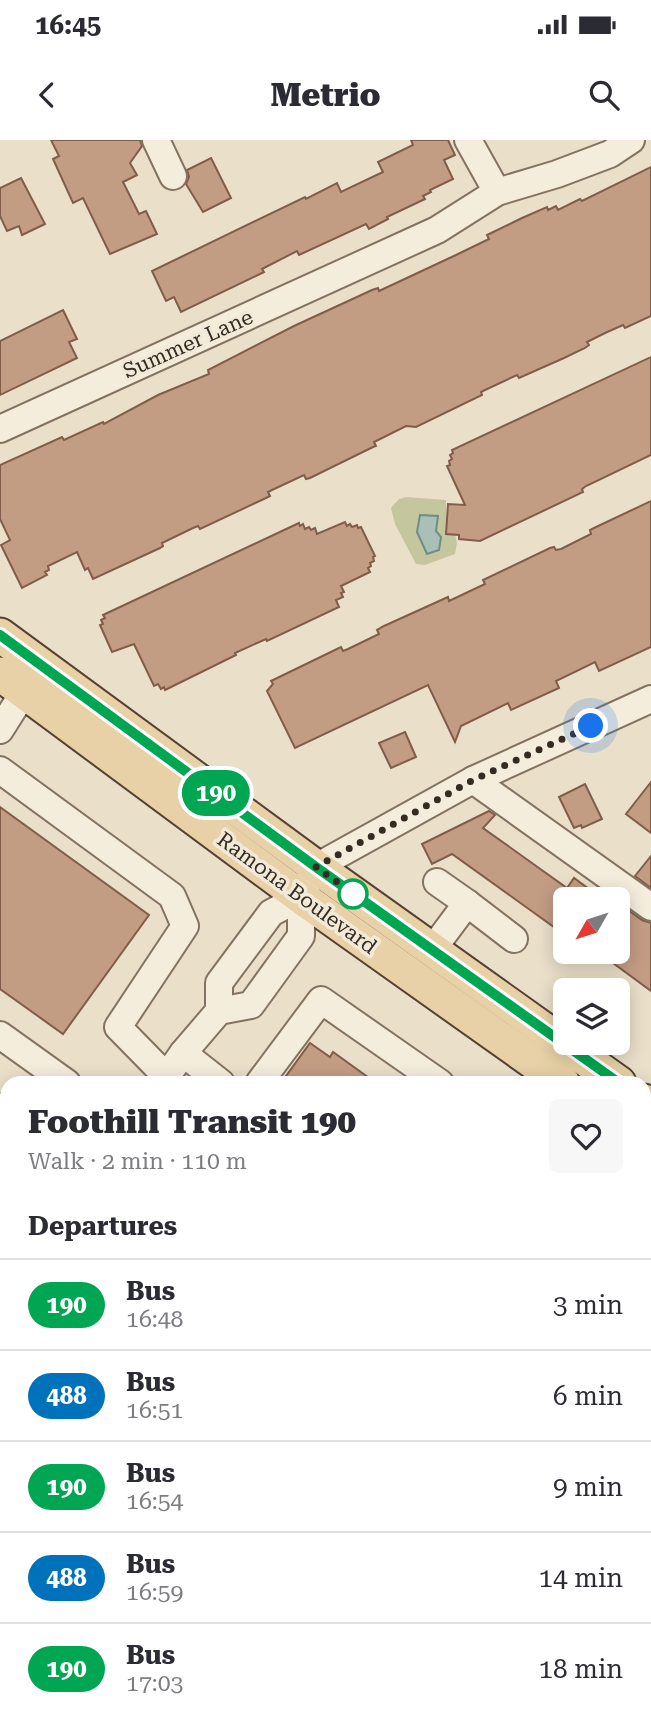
<!DOCTYPE html>
<html lang="en">
<head>
<meta charset="utf-8">
<style>
	:root { --surface:#fff; --page:#f7f7f7; --text:#2b2b33; --muted:#7c7c81; --line:#e1e1e2 }
	body { margin:0; font-family:"Roboto Serif",serif; background:var(--page); color:var(--text); height:100vh; display:flex; flex-direction:column; font-size:26px; white-space:nowrap }
	* { box-sizing:border-box; margin:0 }
	p { font-size:23px; color:var(--muted) }
	.icon { flex:none; width:38px; height:38px; fill:none; stroke:currentColor; stroke-width:2; stroke-linecap:round; stroke-linejoin:round }
	.map { position:relative; flex:1; overflow:hidden }
	.panel { position:absolute; left:0px; top:936px; width:651px; height:653px; display:flex; flex-direction:column; background:var(--surface); border-radius:21px 21px 0 0; box-shadow:0 4px 18px #0003 }
	.panel>* { flex:none }
	.badge { padding:0 14px; border-radius:23px; font-size:24px; line-height:46px }
	.needle { width:46px; rotate:231deg }
	.controls { position:absolute; left:553px; top:747px; display:grid; gap:14px }
	.controls a { display:grid; place-items:center; width:77px; height:77px; border-radius:10px; background:var(--surface); box-shadow:0 4px 18px #0003; font-size:35px }
	.you { position:absolute; width:35px; height:35px; margin:-18px; border:5px solid #fff; border-radius:50%; background:#1a73e8; box-shadow:0 0 0 10px #1a73e833 }
	.map>.badge { position:absolute; translate:-50% -50%; box-shadow:0 0 0 4px #fff }
	h2 { padding:0 28px; font-size:26px; line-height:63px }
	.round { display:grid; place-items:center; flex:none; width:74px; height:74px; border-radius:10px; background:var(--page) }
	.headline { display:flex; align-items:center; justify-content:space-between; height:119px; padding:0 28px }
	h1 { font-size:33px; font-weight:800; line-height:52px }
	ul { padding:0; list-style:none }
	li { display:flex; align-items:center; gap:21px; height:91px; padding:0 28px; border-top:2px solid var(--line) }
	li div { flex:1 }
	li b { display:block; font-size:26px }
	li em { font-style:normal }
	li .badge { min-width:77px; font-weight:700; text-align:center }
	.status { display:flex; justify-content:space-between; align-items:center; height:49px; padding:0 35px; background:var(--surface); direction:ltr }
	.status svg { height:19px; fill:currentColor }
	header { display:flex; justify-content:space-between; align-items:center; height:91px; padding:0 28px; background:var(--surface); font-size:32px; font-weight:800 }
	.map>svg:first-child { display:block }
	.green { fill:#c4c79e }
	.water { fill:#aabfb8; stroke:#718c84; stroke-width:2 }
	.building { fill:#c39c84; stroke:#815d49; stroke-width:2 }
	.lines { fill:none; stroke-linecap:round; stroke-linejoin:round }
	.minor-casing { stroke:#847260; stroke-width:30 }
	.major-casing { stroke:#534133; stroke-width:37 }
	.minor { stroke:#f5eddc; stroke-width:26 }
	.major { stroke:#e8d1a6; stroke-width:33 }
	.line-casing { stroke:#fff; stroke-width:16 }
	.line { stroke:#00a651; stroke-width:10 }
	.walk { stroke:#362b22; stroke-width:7; stroke-dasharray:0 12.6 }
	.stop-dot { fill:#fff; stroke:#00a651; stroke-width:3.5 }
	.labels { text-anchor:middle; dominant-baseline:central; stroke-width:7; stroke-linejoin:round; paint-order:stroke }
	.street-label { font-size:21px; fill:#362b22; stroke:#f2ead8 }
</style>
</head>
<body>
<div class="status"><b>16:45</b><svg viewBox="0 0 49 12"><path d="M0 12V9h3v3zM5 12V6h3v6zM10 12V3h3v9zM15 12V0h3v12zM26 1h20v11H26zM47 4h2v5h-2z"/></svg></div>
<header><svg class="icon" aria-label="back" viewBox="0 0 24 24"><path d="M15 5l-7 7 7 7"/></svg>Metrio<svg class="icon" aria-label="search" viewBox="0 0 24 24"><circle cx="10" cy="10" r="6"/><path d="M15 15l6 6"/></svg></header>
<div class="map">
<svg width="651" height="1588" viewBox="0 0 651 1588">
	<rect width="100%" height="100%" fill="#eadfc9"/>
	<path class="green" d="M406 357 446 360V394H455L457 403 455 414 425 425 416 424 395 384 391 368 399 359Z"/>
	<path class="water" d="M420 375 438 376 436 391 441 397 439 410 427 414 417 392Z"/>
	<g class="building">
		<path d="M51 0H140L142 6 130 23 137 35 123 42 139 74 146 71 157 94 110 114 83 58 73 63 53 19 59 16Z"/>
		<path d="M411 0H448L455 15 444 20 453 39 430 50 431 52 423 56 425 59 387 77 388 79 369 89 366 84 299 115 297 111 262 129 264 132 181 172 174 157 166 161 152 131 305 57 306 59 337 43 341 52 383 32 378 22 413 5Z"/>
		<path d="M211 18 231 58 203 72 186 44 189 37 187 30Z"/>
		<path d="M651 27V176L625 188 623 185 605 193 587 202 589 205 585 208 564 218 519 238 517 235 485 250 481 252 482 255 416 287 406 286 374 302 376 306 373 307 310 338 306 339 304 335 272 350 268 352 270 356 266 358 200 389 198 386 193 388 162 403 163 406 160 408 93 439 88 428 85 430 77 412 48 426 49 430 45 432 47 435 22 448 1 405 10 400 0 379V325L62 297 64 300 103 282 104 284 158 255 209 234 208 230 294 186 372 150 378 148 379 151 456 115 489 99 487 95 522 78 547 67 548 70 556 66 558 70 580 59 582 61Z"/>
		<path d="M21 38 45 84 22 95 19 86 7 91 0 76V48Z"/>
		<path d="M63 170 77 199 69 202 77 218 0 255V201Z"/>
		<path d="M651 217V315L586 346 582 349 583 352 480 401 459 399V395L446 394 448 364 465 365 447 326 450 325 449 321 452 319 450 315 453 313 452 310Z"/>
		<path d="M651 361V507L599 531 595 522 556 541 559 548 511 570 508 563 461 586 455 602 428 545 295 608 267 551 273 544 271 541 337 509 341 507 343 511 348 509 379 494 377 490 384 486 448 457 449 461 485 444 483 440 550 408 554 407 556 410 561 409 591 394 590 390 594 388Z"/>
		<path d="M345 382 347 386 350 384 352 387 357 385 358 388 361 387 375 416 373 417 374 421 370 423 371 426 368 428 370 432 341 446 344 452 341 453 343 457 336 460 339 467 267 501 266 499 235 513 236 515 165 550 164 547 161 549 158 544 154 546 134 504 112 512 100 485 103 484 101 480 105 478 103 475 299 383 300 386 303 384 305 389 309 387 311 390 315 388 317 394Z"/>
		<path d="M405 592 416 617 391 628 379 603Z"/>
		<path d="M651 642V693L626 674Z"/>
		<path d="M585 644 602 679 582 688 581 685 574 688 559 657Z"/>
		<path d="M0 667 149 775 63 894 0 849Z"/>
		<path d="M489 671 495 675 483 688 567 748 574 738 589 749 583 760H565V795L452 714 432 724 422 704Z"/>
		<path d="M651 716V748L635 736Z"/>
		<path d="M618 763 642 780 651 783V851L598 812H618Z"/>
		<path d="M310 903 330 917 333 912 376 943H281Z"/>
	</g>
	<g class="lines">
		<g class="minor-casing">
			<g id="minor">
				<path d="M156 0 173 36"/>
				<path d="M468 0 497 52"/>
				<path d="M0 289 437 90 497 52 557 34 610 14 631 0"/>
				<path d="M0 590 24 552"/>
				<path d="M0 630 172 756 185 786 118 887 167 937"/>
				<path d="M473 640 651 767"/>
				<path d="M437 742 467 763"/>
				<path d="M432 810 467 763 514 799"/>
				<path d="M219 871V843L271 773 301 757"/>
				<path d="M0 895 67 943"/>
				<path d="M183 913 221 943"/>
				<path d="M162 943 183 913 219 871 251 865 301 796V757L316 727 473 640 651 559"/>
				<path d="M259 943 321 860 440 943"/>
				<path d="M0 967 7 972"/>
				<path d="M644 1089 651 1094"/>
				<path d="M0 1154 7 1149"/>
				<path d="M644 1248 651 1253"/>
				<path d="M644 1292 651 1297"/>
				<path d="M0 1373 7 1386"/>
				<path d="M644 1412 651 1404"/>
				<path d="M0 1493 7 1489"/>
				<path d="M644 1531 651 1524"/>
				<path d="M0 1560 7 1556"/>
				<path d="M116 1582 119 1588"/>
				<path d="M412 1582 415 1588"/>
				<path d="M244 1588 256 1582"/>
				<path d="M579 1588 586 1582"/>
			</g>
		</g>
		<g class="major-casing">
			<g id="major">
				<path d="M0 495 316 727 619 943"/>
				<path d="M0 534 301 757 563 943"/>
				<path d="M644 961 651 966"/>
				<path d="M644 1001 651 1006"/>
			</g>
		</g>
		<use href="#minor" class="minor"/>
		<use href="#major" class="major"/>
	</g>
	<g class="lines">
		<g class="line-casing">
			<path id="line" d="M0 495 316 727 619 943"/>
		</g>
		<use href="#line" class="line"/>
		<path class="walk" d="M353 754 355 755 316 727 473 640 591 586"/>
	</g>
	<circle class="stop-dot" cx="353" cy="754" r="14"/>
	<g class="labels">
		<g class="street-label">
			<text transform="translate(188 204) rotate(-24)">Summer Lane</text>
			<text transform="translate(297 753) rotate(36)">Ramona Boulevard</text>
		</g>
	</g>
</svg>
<div class="controls">
<a><svg class="needle" viewBox="-14 -14 28 28"><path d="M0-13l5 13h-10z" fill="#e53935"/><path d="M0 13l5-13h-10z" fill="#7c7c81"/></svg></a>
<a><svg class="icon" aria-label="layers" viewBox="0 0 24 24"><path d="M12 4l9 5-9 5-9-5zM3 14l9 5 9-5"/></svg></a>
</div>
<div class="you" style="left:591px;top:586px"></div>
<b class="badge" style="left:216px;top:653px;background:#00a651;color:#fff">190</b>
<section class="panel">
<div class="headline"><div><h1>Foothill Transit 190</h1><p>Walk · 2 min · 110 m</p></div><a class="round"><svg class="icon" aria-label="heart" viewBox="0 0 24 24"><path d="M12 20l-8-8c-3-5 5-10 8-4 3-6 11-1 8 4z"/></svg></a></div>
<h2>Departures</h2>
<ul>
<li><span class="badge" style="background:#00a651;color:#fff">190</span><div><b>Bus</b><p>16:48</p></div><em>3 min</em></li>
<li><span class="badge" style="background:#0072bc;color:#fff">488</span><div><b>Bus</b><p>16:51</p></div><em>6 min</em></li>
<li><span class="badge" style="background:#00a651;color:#fff">190</span><div><b>Bus</b><p>16:54</p></div><em>9 min</em></li>
<li><span class="badge" style="background:#0072bc;color:#fff">488</span><div><b>Bus</b><p>16:59</p></div><em>14 min</em></li>
<li><span class="badge" style="background:#00a651;color:#fff">190</span><div><b>Bus</b><p>17:03</p></div><em>18 min</em></li>
</ul>
</section>
</div>
</body>
</html>
